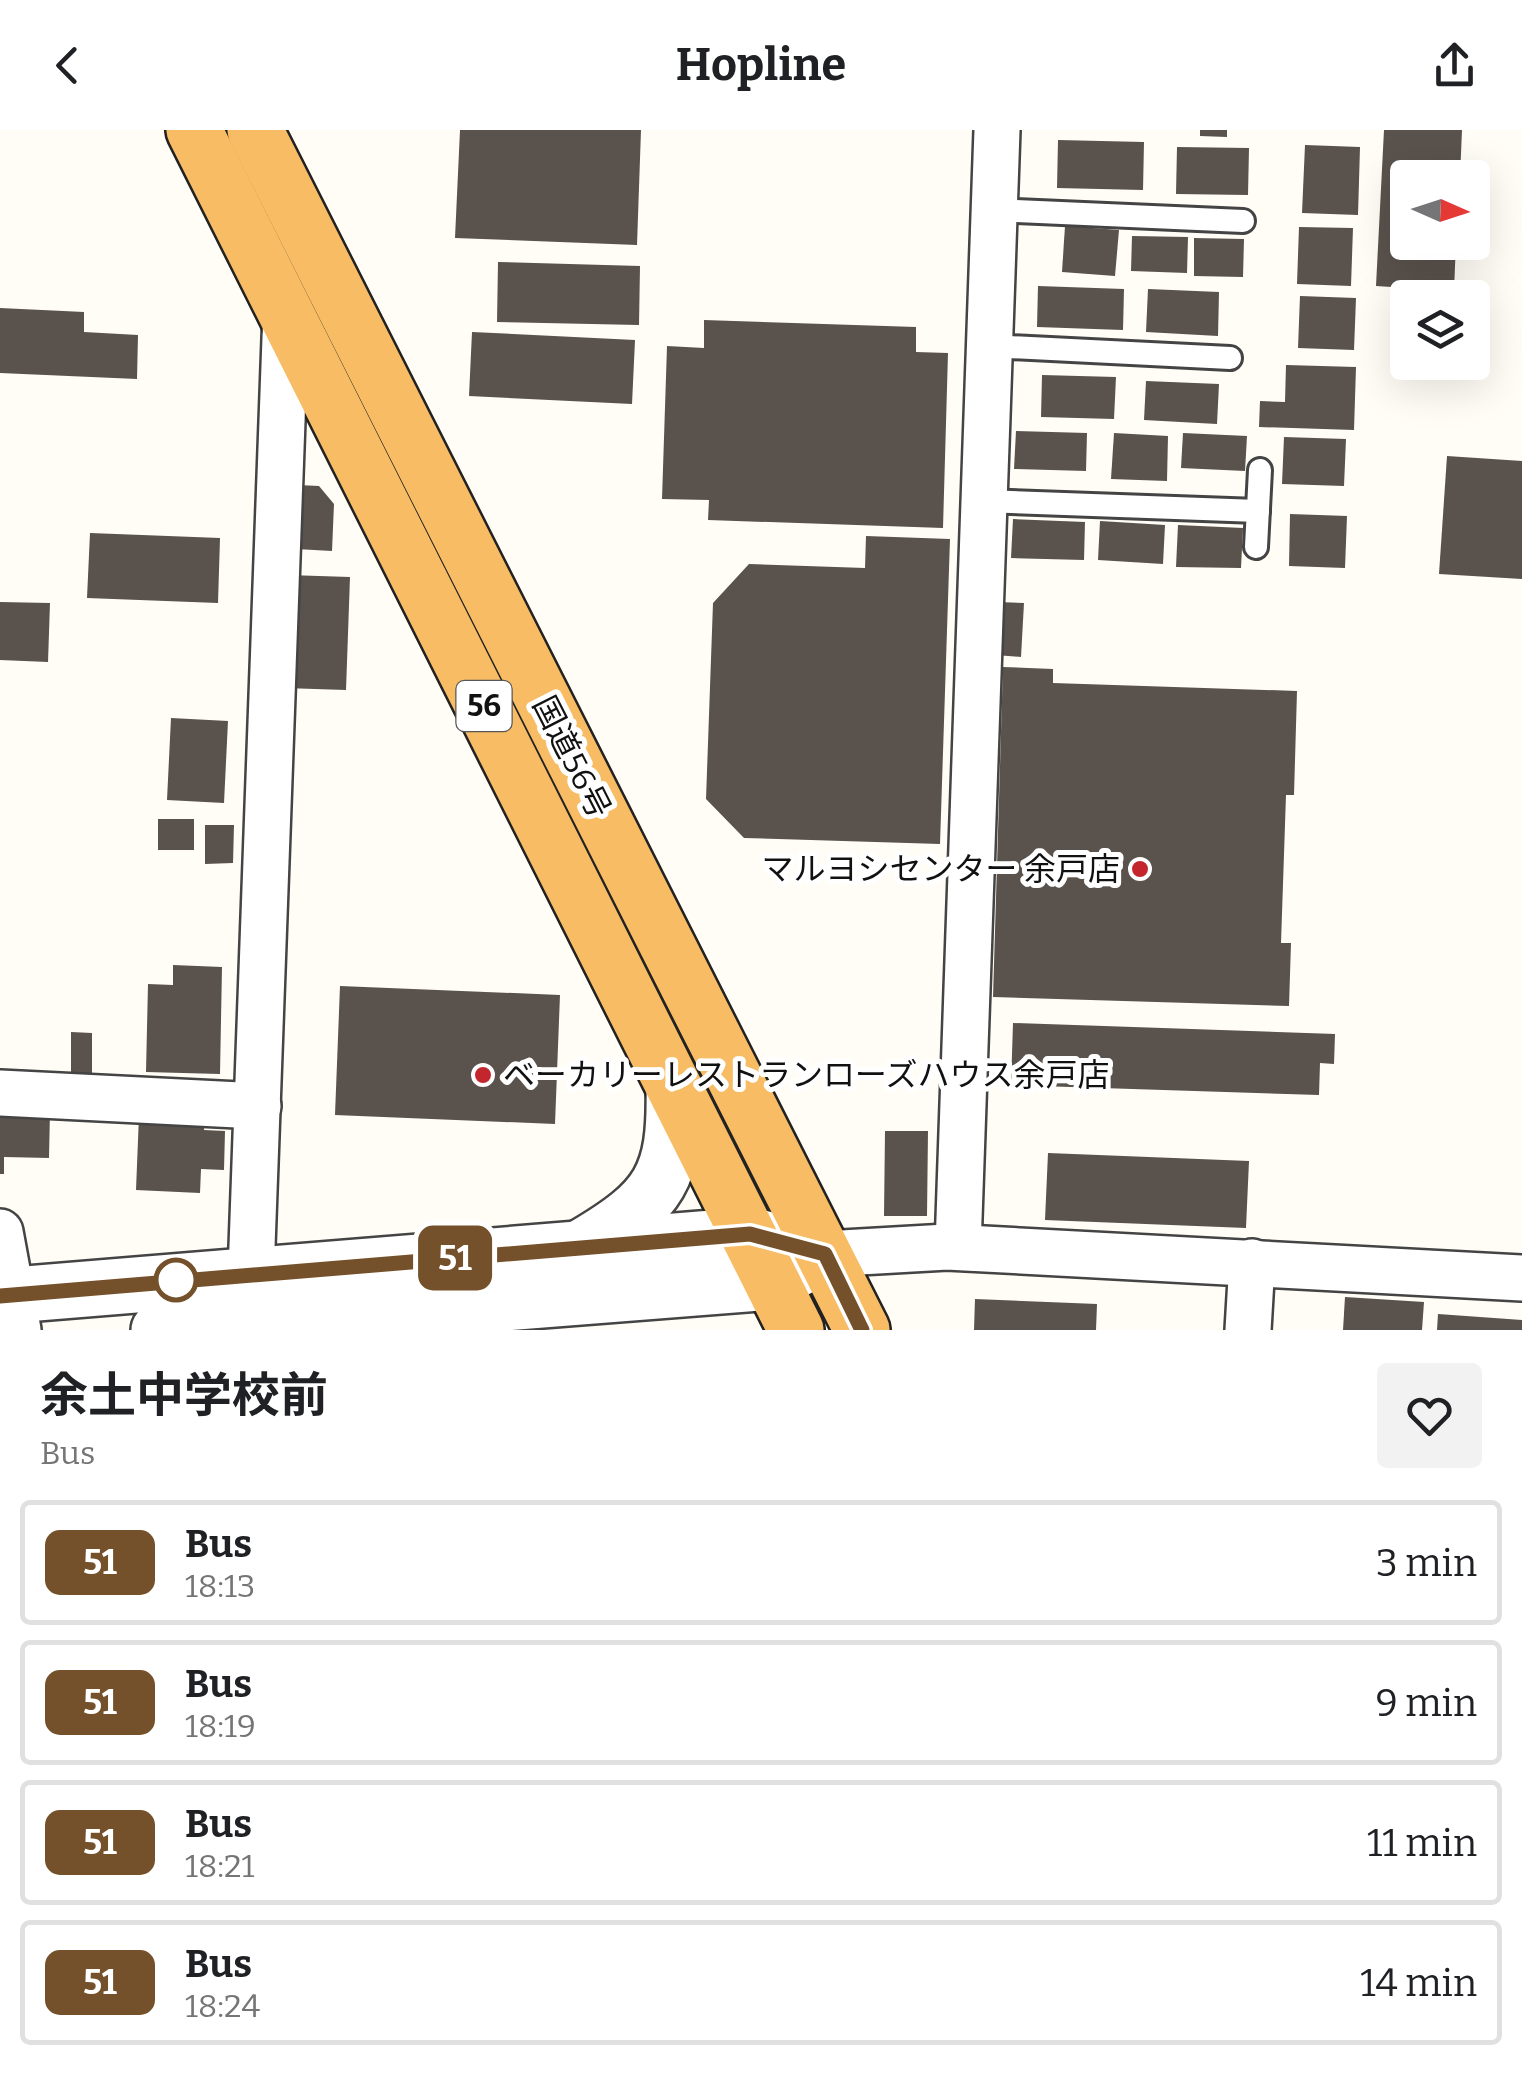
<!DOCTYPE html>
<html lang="en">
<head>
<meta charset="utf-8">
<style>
	:root { --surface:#fff; --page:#f2f2f2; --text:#202124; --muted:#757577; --line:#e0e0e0 }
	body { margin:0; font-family:Bitter,"Noto Sans JP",serif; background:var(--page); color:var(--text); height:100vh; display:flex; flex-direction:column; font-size:38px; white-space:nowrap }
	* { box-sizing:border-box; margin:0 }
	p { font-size:32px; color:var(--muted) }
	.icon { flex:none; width:55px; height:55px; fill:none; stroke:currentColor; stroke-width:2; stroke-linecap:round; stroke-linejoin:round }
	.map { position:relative; height:1200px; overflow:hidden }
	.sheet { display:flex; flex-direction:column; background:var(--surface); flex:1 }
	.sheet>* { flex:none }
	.badge { padding:0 20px; border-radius:15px; font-size:35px; line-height:65px }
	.needle { width:65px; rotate:93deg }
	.tools { position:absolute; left:1390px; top:30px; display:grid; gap:20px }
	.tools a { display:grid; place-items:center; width:100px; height:100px; border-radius:10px; background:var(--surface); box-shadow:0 10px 40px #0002; font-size:50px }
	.map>.badge { position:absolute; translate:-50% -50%; box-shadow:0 0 0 5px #fff }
	.round { display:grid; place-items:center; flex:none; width:105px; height:105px; border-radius:10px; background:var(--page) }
	.overview { display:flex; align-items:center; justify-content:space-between; height:170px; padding:0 40px }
	h1 { font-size:48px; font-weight:700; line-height:75px }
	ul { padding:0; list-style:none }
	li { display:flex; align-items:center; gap:30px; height:125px; margin:0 20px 15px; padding:0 20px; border:5px solid var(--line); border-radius:10px }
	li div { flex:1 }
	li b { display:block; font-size:38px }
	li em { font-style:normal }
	li .badge { min-width:110px; font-weight:700; text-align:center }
	header { display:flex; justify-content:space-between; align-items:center; height:130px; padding:0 40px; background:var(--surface); font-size:45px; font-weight:700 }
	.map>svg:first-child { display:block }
	.building { fill:#5a524d }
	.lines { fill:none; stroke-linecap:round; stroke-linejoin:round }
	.service-casing { stroke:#444; stroke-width:28 }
	.minor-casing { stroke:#444; stroke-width:50 }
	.tertiary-casing { stroke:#444; stroke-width:60 }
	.trunk-casing { stroke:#222; stroke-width:60 }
	.service { stroke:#fff; stroke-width:22 }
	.minor { stroke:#fff; stroke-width:45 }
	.tertiary { stroke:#fff; stroke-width:55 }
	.trunk { stroke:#f7bc64; stroke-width:55 }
	.line-casing { stroke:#fff; stroke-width:22 }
	.line { stroke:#74512b; stroke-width:15 }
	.poi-dot { fill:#c4262e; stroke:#fff; stroke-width:4 }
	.stop-dot { fill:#fff; stroke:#74512b; stroke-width:5 }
	.labels { text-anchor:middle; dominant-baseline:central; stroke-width:10; stroke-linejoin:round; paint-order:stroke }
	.shield { fill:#fff; stroke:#585858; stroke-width:2.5 }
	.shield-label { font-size:30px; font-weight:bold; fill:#111 }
	.street-label { font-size:32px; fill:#111; stroke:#fff }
	.poi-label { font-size:32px; fill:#111; stroke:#fff; text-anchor:end }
</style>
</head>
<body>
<header><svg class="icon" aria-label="back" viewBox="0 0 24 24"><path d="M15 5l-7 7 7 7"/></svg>Hopline<svg class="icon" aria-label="share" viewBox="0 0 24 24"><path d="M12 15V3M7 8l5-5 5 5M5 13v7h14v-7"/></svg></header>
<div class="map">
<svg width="1522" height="1200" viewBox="0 0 1522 1200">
	<rect width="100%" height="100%" fill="#fffdf5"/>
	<g class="building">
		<path d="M460 0H641L637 115 455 108Z"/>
		<path d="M1200 0H1227V7L1200 6Z"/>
		<path d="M1384 0H1462L1460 48H1408V112H1456L1454 161 1376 156Z"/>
		<path d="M1058 10 1144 12 1143 60 1057 58Z"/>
		<path d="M1305 15 1360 17 1358 85 1302 83Z"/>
		<path d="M1177 17 1249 18 1248 65 1176 64Z"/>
		<path d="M1065 96 1119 100 1115 146 1062 142Z"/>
		<path d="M1299 97 1353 98 1351 156 1297 154Z"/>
		<path d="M1132 106 1188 107 1187 143 1131 141Z"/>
		<path d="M1194 108 1244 109 1243 147 1194 146Z"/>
		<path d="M498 132 640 136 639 195 497 192Z"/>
		<path d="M1038 156 1124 159 1123 200 1037 197Z"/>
		<path d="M1148 159 1219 162 1218 206 1146 202Z"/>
		<path d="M1300 166 1356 168 1354 220 1298 218Z"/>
		<path d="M0 178 84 182V202L138 205 137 249 0 243Z"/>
		<path d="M704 190 916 197V222L948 223 943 398 708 390 709 370 662 369 667 216 704 218Z"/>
		<path d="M472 202 635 210 632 274 469 266Z"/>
		<path d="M1286 235 1356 237 1354 300 1259 297 1260 271 1285 272Z"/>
		<path d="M1042 245 1116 247 1114 289 1041 287Z"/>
		<path d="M1146 251 1219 254 1217 294 1144 290Z"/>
		<path d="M1016 301 1087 303 1086 341 1014 339Z"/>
		<path d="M1114 303 1168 306 1167 351 1111 349Z"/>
		<path d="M1183 303 1247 306 1245 341 1181 338Z"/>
		<path d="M1284 307 1346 309 1344 356 1282 354Z"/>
		<path d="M1447 326 1522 331V449L1439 444Z"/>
		<path d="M298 355 319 356 334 374 332 421 296 419Z"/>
		<path d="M1290 384 1347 386 1345 438 1289 436Z"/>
		<path d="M1013 389 1085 392 1084 430 1011 428Z"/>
		<path d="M1100 391 1165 395 1163 434 1098 430Z"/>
		<path d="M1178 395 1243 398 1241 438 1176 437Z"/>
		<path d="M90 403 220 408 218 473 87 468Z"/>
		<path d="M866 406 950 409 940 714 744 708 706 669 713 473 749 434 865 438Z"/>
		<path d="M288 445 350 447 346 560 284 558Z"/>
		<path d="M0 472 50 473 48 532 0 530Z"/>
		<path d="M998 472 1024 473 1021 527 995 525Z"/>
		<path d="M1003 537 1053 539V553L1297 561 1294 665H1286L1281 813H1291L1289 876 993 867Z"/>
		<path d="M171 588 228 591 224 673 167 670Z"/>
		<rect x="158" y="689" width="36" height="31"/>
		<path d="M205 695H234L233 733 205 734Z"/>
		<path d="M173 835 222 837 220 944 146 942 148 854 173 855Z"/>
		<path d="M340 856 560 865 555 994 335 985Z"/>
		<path d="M1013 893 1335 904 1334 934 1320 933 1319 965 1011 955Z"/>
		<path d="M71 902 92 903V945H71Z"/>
		<path d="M0 979 50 980 49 1028 4 1027V1044H0Z"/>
		<path d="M139 985 205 989 204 1000 225 1001 224 1040 201 1039 200 1063 136 1060Z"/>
		<path d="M885 1001H928L927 1086H884Z"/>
		<path d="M1048 1023 1249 1031 1246 1098 1045 1090Z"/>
		<path d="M1345 1167 1424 1172 1422 1200H1343Z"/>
		<path d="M975 1169 1097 1174 1096 1200H974Z"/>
		<path d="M1438 1184 1522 1190V1200H1437Z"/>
	</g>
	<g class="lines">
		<g class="service-casing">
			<g id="service">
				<path d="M994 80 1243 91"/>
				<path d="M989 216 1230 228"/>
				<path d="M984 371 1258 381"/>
				<path d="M1256 417 1260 340"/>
			</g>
		</g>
		<g class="minor-casing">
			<g id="minor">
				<path d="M0 963 258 976"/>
				<path d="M0 1102 18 1200"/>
				<path d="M958 1117 997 0"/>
				<path d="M825 1124 947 1117 1522 1148"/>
				<path d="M251 1144 286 181"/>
				<path d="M1248 1200 1252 1132"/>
			</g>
		</g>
		<g class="tertiary-casing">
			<g id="tertiary">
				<path d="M584 1116C660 1071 676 1047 674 958"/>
				<path d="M0 1166 750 1105 825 1124"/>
				<path d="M159 1200 773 1152 813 1131"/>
			</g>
		</g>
		<g class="trunk-casing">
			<g id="trunk">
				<path d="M194 0 796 1200"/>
				<path d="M255 0 862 1200"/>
			</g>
		</g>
		<use href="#service" class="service"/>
		<use href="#minor" class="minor"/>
		<use href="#tertiary" class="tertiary"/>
		<use href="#trunk" class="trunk"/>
	</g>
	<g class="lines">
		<g class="line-casing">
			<path id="line" d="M0 1166 750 1104 825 1124 862 1200"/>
		</g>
		<use href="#line" class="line"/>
	</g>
	<g class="poi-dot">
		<circle cx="1140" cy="739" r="10"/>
		<circle cx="483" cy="945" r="10"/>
	</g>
	<circle class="stop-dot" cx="176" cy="1150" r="20"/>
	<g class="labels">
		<rect class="shield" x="456.5" y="551" width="55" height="50" rx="8"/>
		<g class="shield-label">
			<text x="484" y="576">56</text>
		</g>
		<g class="street-label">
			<text transform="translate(572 627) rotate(63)">国道56号</text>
		</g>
		<g class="poi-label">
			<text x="1120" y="739">マルヨシセンター 余戸店</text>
			<text x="503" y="945" text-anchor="start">ベーカリーレストランローズハウス余戸店</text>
		</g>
	</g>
</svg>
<div class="tools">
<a><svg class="needle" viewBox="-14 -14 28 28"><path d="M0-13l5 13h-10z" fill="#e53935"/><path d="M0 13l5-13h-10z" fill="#757577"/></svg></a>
<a><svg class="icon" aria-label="layers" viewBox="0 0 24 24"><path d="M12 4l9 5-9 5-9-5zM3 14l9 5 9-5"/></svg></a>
</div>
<b class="badge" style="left:455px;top:1128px;background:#74512b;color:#fff">51</b>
</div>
<section class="sheet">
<div class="overview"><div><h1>余土中学校前</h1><p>Bus</p></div><a class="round"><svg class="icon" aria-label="heart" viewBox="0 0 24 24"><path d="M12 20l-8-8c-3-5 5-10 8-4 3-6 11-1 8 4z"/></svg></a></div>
<ul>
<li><span class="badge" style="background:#74512b;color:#fff">51</span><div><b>Bus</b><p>18:13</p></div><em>3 min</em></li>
<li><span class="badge" style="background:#74512b;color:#fff">51</span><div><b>Bus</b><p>18:19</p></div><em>9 min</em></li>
<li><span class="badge" style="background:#74512b;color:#fff">51</span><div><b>Bus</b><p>18:21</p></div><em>11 min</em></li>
<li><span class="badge" style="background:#74512b;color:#fff">51</span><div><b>Bus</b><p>18:24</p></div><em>14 min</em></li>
</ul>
</section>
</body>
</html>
